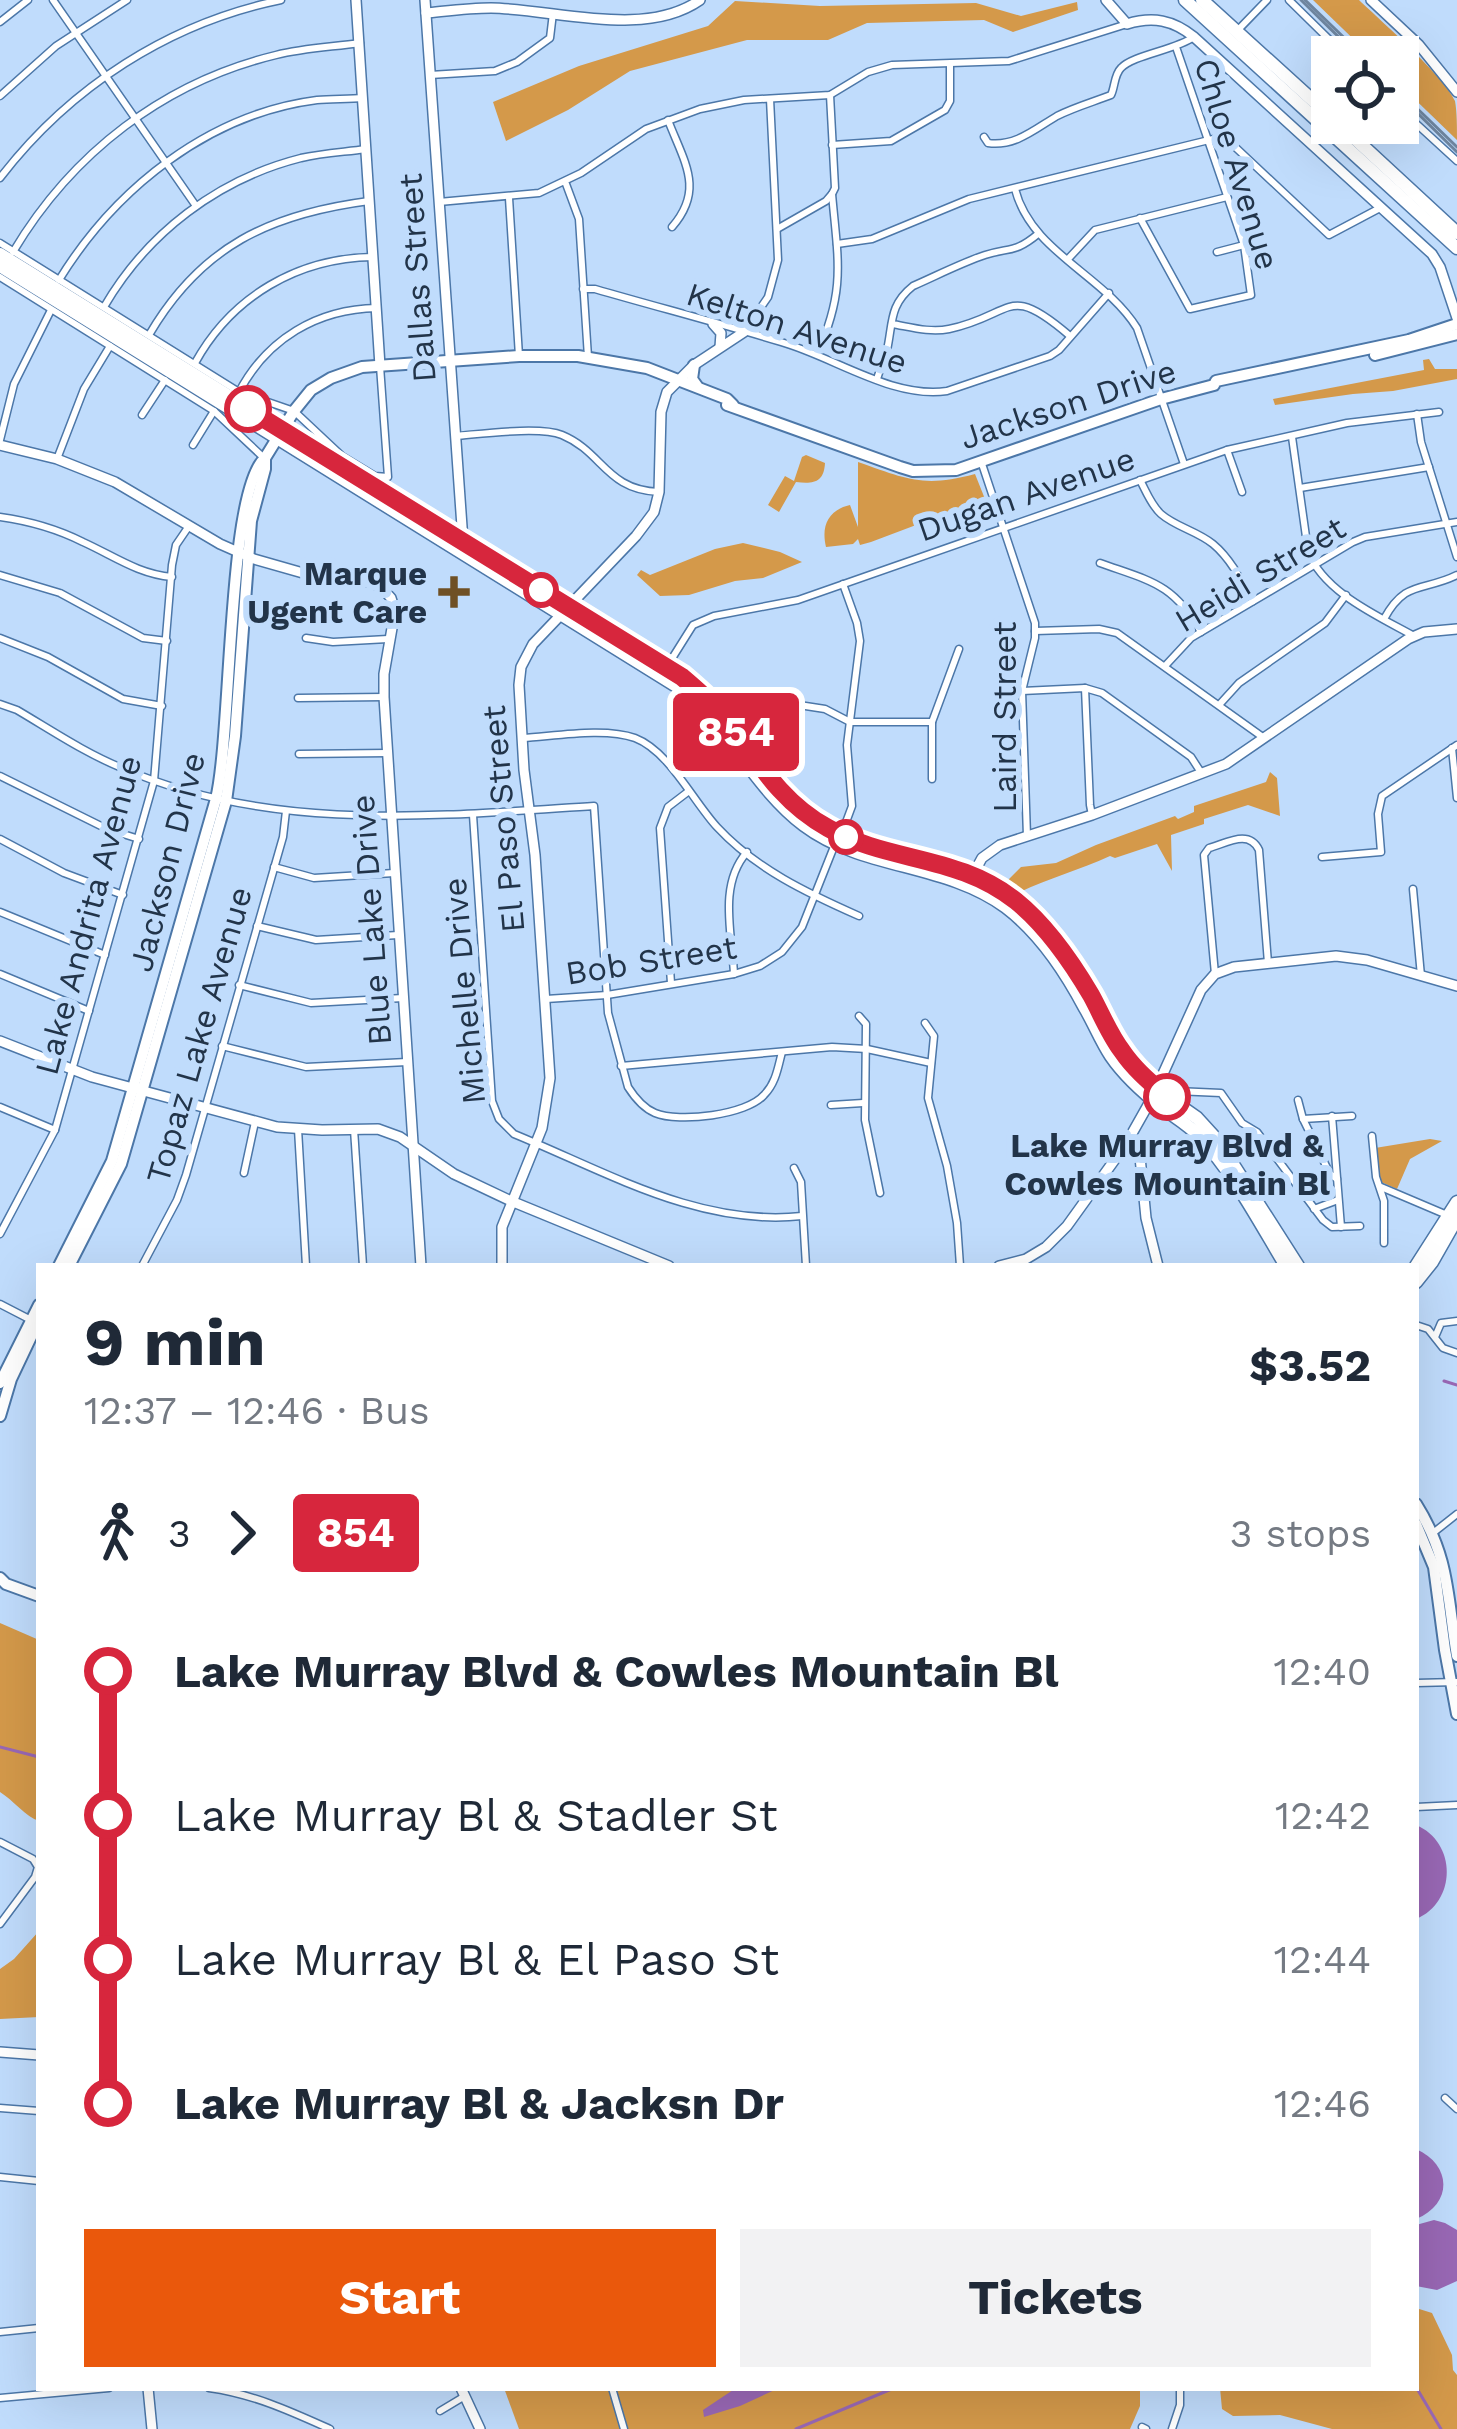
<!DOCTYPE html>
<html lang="en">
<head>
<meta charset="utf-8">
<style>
	:root { --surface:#fff; --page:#f2f2f3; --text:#1f2937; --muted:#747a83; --accent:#ea580c }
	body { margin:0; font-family:"Work Sans",sans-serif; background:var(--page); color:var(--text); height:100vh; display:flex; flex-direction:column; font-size:45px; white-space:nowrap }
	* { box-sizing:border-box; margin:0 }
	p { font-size:39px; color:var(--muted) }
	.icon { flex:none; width:66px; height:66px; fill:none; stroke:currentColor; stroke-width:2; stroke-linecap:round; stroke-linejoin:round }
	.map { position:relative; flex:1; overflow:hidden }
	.drawer { position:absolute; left:36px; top:1263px; width:1383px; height:1128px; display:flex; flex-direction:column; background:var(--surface); border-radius:0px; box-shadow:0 12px 48px #0002 }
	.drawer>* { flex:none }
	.badge { padding:0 24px; border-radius:9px; font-size:42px; line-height:78px }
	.fabs { position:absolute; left:1311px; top:36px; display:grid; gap:24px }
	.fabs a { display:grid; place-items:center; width:108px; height:108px; border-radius:0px; background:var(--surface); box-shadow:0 12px 48px #0002; font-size:60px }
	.map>.badge { position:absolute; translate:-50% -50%; box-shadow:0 0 0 6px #fff }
	.legs { display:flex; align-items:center; gap:18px; height:132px; padding:0 48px; font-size:39px }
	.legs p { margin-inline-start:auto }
	.headline { display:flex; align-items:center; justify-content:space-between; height:204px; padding:0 48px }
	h1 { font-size:66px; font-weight:700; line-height:90px }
	.action { display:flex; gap:24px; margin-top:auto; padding:24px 48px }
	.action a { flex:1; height:138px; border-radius:0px; background:var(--accent); color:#fff; font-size:48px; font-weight:700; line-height:138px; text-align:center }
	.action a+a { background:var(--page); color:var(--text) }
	ul { padding:0 48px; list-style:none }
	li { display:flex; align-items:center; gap:42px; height:144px; font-size:45px }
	li i { display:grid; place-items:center; width:18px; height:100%; margin:0 15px; background:currentColor }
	li i::after { content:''; width:30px; height:30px; margin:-15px; border:9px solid; border-radius:50%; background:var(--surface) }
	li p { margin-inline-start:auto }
	li:first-child i { background:linear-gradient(#0000 50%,currentColor 0) }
	li:last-child i { background:linear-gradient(currentColor 50%,#0000 0) }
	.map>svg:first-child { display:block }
	.green { fill:#d4994a }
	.water { fill:#9968b5 }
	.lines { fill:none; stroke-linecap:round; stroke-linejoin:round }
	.stream { stroke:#9968b5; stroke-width:3 }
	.minor-casing { stroke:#4c77a8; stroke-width:9 }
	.tertiary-casing { stroke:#4c77a8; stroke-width:12 }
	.secondary-casing { stroke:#4c77a8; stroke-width:14 }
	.primary-casing { stroke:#4c77a8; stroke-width:15 }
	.minor { stroke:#fff; stroke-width:6 }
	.tertiary { stroke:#fff; stroke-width:9 }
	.secondary { stroke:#fff; stroke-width:10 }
	.primary { stroke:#fff; stroke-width:12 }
	.tram { stroke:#6e859f; stroke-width:3 }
	.rail { stroke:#6e859f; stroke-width:3 }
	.line-1-casing { stroke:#fff; stroke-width:27 }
	.line-1 { stroke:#d7263d; stroke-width:18 }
	.stop-1-dot { fill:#fff; stroke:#d7263d; stroke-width:6 }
	.poi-dot { fill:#6f5025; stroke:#c0dcfc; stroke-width:4.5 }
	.labels { text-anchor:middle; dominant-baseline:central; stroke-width:12; stroke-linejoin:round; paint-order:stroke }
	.street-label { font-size:33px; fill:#223449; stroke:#c0dcfc }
	.poi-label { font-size:33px; font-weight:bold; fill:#223449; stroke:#c0dcfc; text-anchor:end }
	.stop-label { font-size:33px; font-weight:bold; fill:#223449; stroke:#c0dcfc }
</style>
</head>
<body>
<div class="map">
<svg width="1457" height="2429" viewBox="0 0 1457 2429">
	<rect width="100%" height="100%" fill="#c0dcfc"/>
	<g class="green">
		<path d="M1313 0H1359C1382 22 1443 75 1455 101 1457 112 1457 128 1457 140L1398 83V57H1372Z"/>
		<path d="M735 1 820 6 976 3 1021 16 1077 2 1078 10 1013 32 984 20 867 23 828 40H747L630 71 568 110 506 141 493 102 579 66 708 26Z"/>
		<path d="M1429 359 1435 369H1457V379L1393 391 1353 394 1275 405 1273 399 1424 370 1423 360Z"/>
		<path d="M806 455 825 463C824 483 813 484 796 482L779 512 768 505 785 476 794 481 802 457Z"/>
		<path d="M858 462C907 479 923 488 975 474L985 499 871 542 860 545 858 539 853 544 826 547C821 526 828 510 850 505L858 527Z"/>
		<path d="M743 543 780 552 802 562 763 578 735 581 689 595 660 596 637 575 641 570 650 575 715 549Z"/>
		<path d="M1270 772 1277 778 1280 816 1248 805 1204 819V824L1171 835 1172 871 1157 844 1115 858 1110 856C1080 870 1049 878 1020 892L1005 883 1021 867 1056 863 1096 845 1175 816 1178 819 1194 812V806L1266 782Z"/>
		<path d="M1430 1139 1442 1141 1410 1159 1397 1189 1381 1182 1375 1148Z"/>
		<path d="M0 1623 39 1640V1821C26 1817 13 1800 0 1792Z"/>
		<path d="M39 1931V2017L0 2019V1969L14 1959Z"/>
		<path d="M1416 2308 1432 2313 1452 2355 1453 2370 1457 2375V2429H1332L1280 2415 1233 2416 1222 2409 1220 2388H1416Z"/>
		<path d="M504 2388H1140V2406L1130 2429H519Z"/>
	</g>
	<g class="water">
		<path d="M1416 1825C1457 1842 1457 1902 1416 1919Z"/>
		<path d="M1416 2149C1452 2165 1453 2204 1416 2219Z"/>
		<path d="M1434 2220 1445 2223 1457 2230V2281L1437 2290 1416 2286V2225Z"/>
		<path d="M736 2388H779L740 2406 704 2417 703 2410Z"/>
	</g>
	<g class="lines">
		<g class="stream">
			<path d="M1444 1381 1457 1385"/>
			<path d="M0 1747 39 1757"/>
			<path d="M1416 2387 1441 2429"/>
			<path d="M796 2429 894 2388"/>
		</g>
		<g class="minor-casing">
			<g id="minor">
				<path d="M53 0 196 206"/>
				<path d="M1289 0 1347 57"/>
				<path d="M0 22 28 0"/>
				<path d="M1236 32 1267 0"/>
				<path d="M430 75 495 71 517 62 550 38 553 13"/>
				<path d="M0 96 56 46 127 0"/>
				<path d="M1398 107 1457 161"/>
				<path d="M668 120C684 162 705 189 672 227"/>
				<path d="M984 137 988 143C1015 147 1035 129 1057 116 1075 107 1093 102 1111 95 1115 87 1114 75 1121 68 1133 55 1175 50 1194 37"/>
				<path d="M832 145 891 141 945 110 950 101V64"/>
				<path d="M0 178C70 87 169 23 281 0"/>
				<path d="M566 184 579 219 588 357"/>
				<path d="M1015 189C1031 252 1104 275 1137 328L1184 464"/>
				<path d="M509 198 519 356"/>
				<path d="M439 202 539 193 581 173 646 129 700 109 744 100 830 95 868 72 892 65 1009 61 1127 24"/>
				<path d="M1140 218 1190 309 1251 295 1244 245 1176 47"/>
				<path d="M777 229 826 201 832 194"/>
				<path d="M0 243 239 392 294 411 342 456 375 476 388 477 380 366"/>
				<path d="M837 244 872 239 969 199 1213 139 1233 145 1329 235 1380 208"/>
				<path d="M13 252C72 153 164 82 276 55 304 48 332 47 360 43"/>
				<path d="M1217 252 1244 245"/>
				<path d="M1068 259 1095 230 1227 197"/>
				<path d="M0 277 214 411 264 458"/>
				<path d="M59 280C115 189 208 114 317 100 332 99 348 99 363 98"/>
				<path d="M583 289H595C657 307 719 323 781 342 834 357 892 399 947 391L1050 356 1059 350 1109 293"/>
				<path d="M104 307C147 233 218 179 301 158 323 153 345 152 366 149"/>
				<path d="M892 324C910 327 930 333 949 329 1015 315 1006 281 1070 336"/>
				<path d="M744 332 768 297 778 260 770 99"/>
				<path d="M149 335C201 246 270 214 369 201"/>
				<path d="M817 354C846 290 838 261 832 194L835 188 830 95"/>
				<path d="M195 363C232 296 298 258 373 257"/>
				<path d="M877 379C880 369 884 359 887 350 893 323 889 305 913 286 936 276 961 263 985 255 1011 247 1015 253 1038 234"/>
				<path d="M239 392C267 339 317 309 377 308"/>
				<path d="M1417 414 1421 442 1457 557"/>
				<path d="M142 415 165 380"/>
				<path d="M456 436C481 434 540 426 562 435 603 452 606 490 659 492"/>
				<path d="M1292 437 1308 551C1323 592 1378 616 1414 636"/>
				<path d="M0 440 14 384 51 310"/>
				<path d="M193 445 214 411"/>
				<path d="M1227 450 1242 492"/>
				<path d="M57 459 84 389 110 346"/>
				<path d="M981 461 1035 623V638L1022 691 1027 836"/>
				<path d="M1140 480C1146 491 1151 505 1161 514 1176 527 1197 531 1213 544 1230 558 1242 581 1253 601"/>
				<path d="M1300 488 1429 467"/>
				<path d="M0 517C29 521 57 529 83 542 114 556 138 574 172 577"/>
				<path d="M1100 563C1150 581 1173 583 1201 632"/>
				<path d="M0 575 60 593 143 638 167 641"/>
				<path d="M1384 619C1406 579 1423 592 1457 575"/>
				<path d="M1035 631 1099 629 1117 633 1264 738"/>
				<path d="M0 638 48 657 123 699 162 706"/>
				<path d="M306 638 333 642 388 639"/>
				<path d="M1165 666 1191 638 1353 542 1365 537 1457 522"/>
				<path d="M666 668 693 625 714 616 798 600 1227 450 1347 423 1439 412"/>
				<path d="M1085 688 1090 805 1092 815"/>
				<path d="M1022 691 1085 688 1102 693 1191 757 1202 774"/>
				<path d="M298 698 384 697"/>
				<path d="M0 704 17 710C51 730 85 753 122 768 271 833 436 816 594 806L608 1013 628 1087C635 1098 643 1108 655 1113 679 1123 747 1115 764 1095 776 1083 778 1067 782 1052"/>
				<path d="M799 705 825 709 850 722H932"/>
				<path d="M1219 705 1239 683 1325 623 1346 595"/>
				<path d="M523 738C555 736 605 727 635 738 669 751 693 801 717 827 756 869 807 893 859 916"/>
				<path d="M1452 748 1457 798"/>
				<path d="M299 754 388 753"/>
				<path d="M0 776 107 829 139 839"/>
				<path d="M932 779V722L959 649"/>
				<path d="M473 815 492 1101 499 1119 514 1134C607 1172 699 1227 802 1216"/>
				<path d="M842 833 852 806 847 745 860 641 857 623 843 584"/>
				<path d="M0 839 64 873 123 895"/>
				<path d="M1322 857 1381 852 1378 814 1382 796 1457 745"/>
				<path d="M274 867 314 878 394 873"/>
				<path d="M1413 889 1421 976"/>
				<path d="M0 912 105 955"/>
				<path d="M257 926 316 940 398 935"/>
				<path d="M0 974 89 1011"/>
				<path d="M734 974C732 933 718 885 747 852"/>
				<path d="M1215 974 1204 855 1209 848C1227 843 1249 829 1259 850L1268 963"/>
				<path d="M671 983 660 828 668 807 689 791"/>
				<path d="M239 985 311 1003 403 998"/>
				<path d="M546 999 607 995 734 974 760 966 782 952 802 927 835 844"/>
				<path d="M859 1016 866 1024 865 1120 880 1193"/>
				<path d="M925 1023 934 1036 928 1098 947 1166 957 1223 960 1266"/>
				<path d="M222 1046 306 1067 407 1062"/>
				<path d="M621 1066 832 1047 867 1049 931 1063"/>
				<path d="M1176 1091 1221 1093 1242 1123 1257 1132 1323 1220 1332 1227 1360 1226"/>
				<path d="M1298 1100 1303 1119 1330 1174 1337 1179"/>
				<path d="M831 1105 863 1103"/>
				<path d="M0 1107 55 1130"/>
				<path d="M1332 1116 1341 1227"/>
				<path d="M1303 1119 1352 1116"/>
				<path d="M298 1129 306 1266"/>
				<path d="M354 1129 363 1266"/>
				<path d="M1372 1136 1376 1177 1384 1201V1243"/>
				<path d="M794 1168 801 1182 806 1266"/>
				<path d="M244 1173 255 1122"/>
				<path d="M1381 1187 1447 1215"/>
				<path d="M1314 1209 1338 1200"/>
				<path d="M0 1234 55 1130 154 781 172 565 176 545 189 526"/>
				<path d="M142 1266 177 1200 186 1175 283 837 286 811"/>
				<path d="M0 1304 31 1320"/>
				<path d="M1416 1325 1428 1329 1443 1348 1457 1353"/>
				<path d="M1435 1337 1441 1323 1457 1321"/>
				<path d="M1433 1533 1457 1514"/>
				<path d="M1416 1683 1457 1682"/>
				<path d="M1416 1807 1457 1805"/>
				<path d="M0 1842 33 1859 38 1867 35 1877 0 1924"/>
				<path d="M1445 2098 1457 2109"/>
				<path d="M0 2108 39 2111"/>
				<path d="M0 2177 39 2181"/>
				<path d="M0 2332 39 2328"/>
				<path d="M209 2388C253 2394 290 2411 330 2429"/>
				<path d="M612 2388 624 2429"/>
				<path d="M0 2398 109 2388"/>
				<path d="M440 2411 465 2396"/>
				<path d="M1142 2427 1146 2429"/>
				<path d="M1172 2429 1180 2405V2388"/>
			</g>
		</g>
		<g class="tertiary-casing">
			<g id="tertiary">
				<path d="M356 0 380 366"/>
				<path d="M425 0 463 541"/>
				<path d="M1106 0 1127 24C1153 16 1173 20 1194 37L1432 254 1440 267 1457 318"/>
				<path d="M1371 0 1419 45 1457 92"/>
				<path d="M426 13C447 11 469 8 491 8 556 9 644 39 700 0"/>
				<path d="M713 324 721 333 720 347"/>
				<path d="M0 445 57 459 115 482 220 544 254 559 310 575 370 582 382 588 391 598 395 611 384 674V697L421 1266"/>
				<path d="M970 880 982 858 1000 845 1092 815 1226 764 1408 639 1424 632 1457 629"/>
				<path d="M0 1041 92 1077 277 1127 322 1130 378 1129 400 1137 454 1174 511 1201 669 1266"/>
				<path d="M1126 1144 1140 1157 1146 1218 1158 1266"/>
				<path d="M502 1266V1227L542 1128 550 1078 535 855 524 770 519 685 521 667 533 644 636 536 654 512 659 492 661 412 667 392 694 365 744 332"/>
				<path d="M999 1266 1026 1259 1046 1247 1067 1226 1126 1144 1152 1098 1201 990 1215 974 1234 967 1336 956 1367 960 1457 986"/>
				<path d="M0 2052 39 2055"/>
				<path d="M148 2388 152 2429"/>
				<path d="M461 2388 480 2429"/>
			</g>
		</g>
		<g class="secondary-casing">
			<g id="secondary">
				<path d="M1375 355 1457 334"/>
				<path d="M694 365 692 379 697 386"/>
				<path d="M727 405 900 467 913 471 956 470 1161 399 1214 385 1216 381 1409 340 1457 324"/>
				<path d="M59 1266 112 1161 216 799C232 734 227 491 265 458L294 411 311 390 331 378 362 367 519 356H578L647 368 727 399 733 405"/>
				<path d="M69 1266 121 1164 226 801 235 736 251 521 265 469V458"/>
				<path d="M0 1383 39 1305"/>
				<path d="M0 1416 11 1379 39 1320"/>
				<path d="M1416 1504C1450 1558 1447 1597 1457 1656"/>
				<path d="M1416 1524 1434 1567 1445 1650 1457 1714"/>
				<path d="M0 1578 6 1584 39 1596"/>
			</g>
		</g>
		<g class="primary-casing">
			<g id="primary">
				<path d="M1185 0 1457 248"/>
				<path d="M1202 0 1332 118"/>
				<path d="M1338 123 1457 233"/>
				<path d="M0 254 682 677 720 712 769 780 805 815 854 841 963 871 1013 899 1032 916 1080 976 1120 1049 1131 1063 1167 1097 1197 1118 1218 1141 1298 1266"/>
				<path d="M0 266 681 689C730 728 754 787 804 825 864 870 945 862 1006 907 1039 932 1066 972 1085 1008 1094 1023 1101 1041 1111 1056 1124 1075 1145 1094 1163 1108 1175 1117 1189 1125 1199 1136 1234 1173 1260 1223 1286 1266"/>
				<path d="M1416 1266 1457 1202"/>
				<path d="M1416 1282 1432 1262 1457 1218"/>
			</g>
		</g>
		<use href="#minor" class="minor"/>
		<use href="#tertiary" class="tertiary"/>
		<use href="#secondary" class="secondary"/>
		<use href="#primary" class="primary"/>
		<g class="tram">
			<path d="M1301 0 1359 57"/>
			<path d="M1398 94 1457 152"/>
		</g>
		<g class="rail">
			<path d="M1305 0 1364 57"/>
			<path d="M1398 90 1457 147"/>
		</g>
	</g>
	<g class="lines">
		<g class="line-1-casing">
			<path id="line-1" d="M248 409 682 677C701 693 719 709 734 729 762 768 784 804 828 828 889 863 957 854 1016 901 1047 926 1071 961 1091 995 1101 1013 1109 1034 1122 1051 1134 1069 1151 1083 1167 1097"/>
		</g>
		<use href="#line-1" class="line-1"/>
	</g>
	<g class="stop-1-dot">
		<circle cx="248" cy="409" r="21"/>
		<circle cx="541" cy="590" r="15"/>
		<circle cx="846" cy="837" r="15"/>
		<circle cx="1167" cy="1097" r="21"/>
	</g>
	<path class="poi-dot" d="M448 574h12v12h12v12h-12v12h-12v-12h-12v-12h12z"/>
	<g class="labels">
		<g class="street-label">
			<text transform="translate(1237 164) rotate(73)">Chloe Avenue</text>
			<text transform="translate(417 278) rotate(-94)">Dallas Street</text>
			<text transform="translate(797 328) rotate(18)">Kelton Avenue</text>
			<text transform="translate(1068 404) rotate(-18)">Jackson Drive</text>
			<text transform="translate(1026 494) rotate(-19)">Dugan Avenue</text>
			<text transform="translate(1260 574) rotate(-31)">Heidi Street</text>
			<text transform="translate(1004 717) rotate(-90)">Laird Street</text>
			<text transform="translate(503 819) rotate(-95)">El Paso Street</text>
			<text transform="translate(167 862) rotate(-76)">Jackson Drive</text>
			<text transform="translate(88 915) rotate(-75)">Lake Andrita Avenue</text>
			<text transform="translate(371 920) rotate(-94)">Blue Lake Drive</text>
			<text transform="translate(651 960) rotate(-9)">Bob Street</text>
			<text transform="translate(464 991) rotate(-95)">Michelle Drive</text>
			<text transform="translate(199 1035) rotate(-74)">Topaz Lake Avenue</text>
		</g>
		<g class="poi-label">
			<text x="427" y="573">Marque<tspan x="427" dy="38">Ugent Care</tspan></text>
		</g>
		<g class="stop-label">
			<text x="1167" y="1145">Lake Murray Blvd &amp;<tspan x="1167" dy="38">Cowles Mountain Bl</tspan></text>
		</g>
	</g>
</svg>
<div class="fabs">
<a><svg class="icon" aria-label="locate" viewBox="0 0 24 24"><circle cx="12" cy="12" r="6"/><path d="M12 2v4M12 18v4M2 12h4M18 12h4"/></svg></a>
</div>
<b class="badge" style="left:736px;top:732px;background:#d7263d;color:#fff">854</b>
<section class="drawer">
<div class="headline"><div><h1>9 min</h1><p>12:37 – 12:46 · Bus</p></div><b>$3.52</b></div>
<div class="legs"><svg class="icon" aria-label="walk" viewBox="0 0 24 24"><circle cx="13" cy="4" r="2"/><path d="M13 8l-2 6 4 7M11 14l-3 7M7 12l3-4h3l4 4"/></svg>3<svg class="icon" aria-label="forward" viewBox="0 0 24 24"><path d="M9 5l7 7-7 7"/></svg><b class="badge" style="background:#d7263d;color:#fff">854</b><p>3 stops</p></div>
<ul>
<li><i style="color:#d7263d"></i><b>Lake Murray Blvd &amp; Cowles Mountain Bl</b><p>12:40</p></li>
<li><i style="color:#d7263d"></i><span>Lake Murray Bl &amp; Stadler St</span><p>12:42</p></li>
<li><i style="color:#d7263d"></i><span>Lake Murray Bl &amp; El Paso St</span><p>12:44</p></li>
<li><i style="color:#d7263d"></i><b>Lake Murray Bl &amp; Jacksn Dr</b><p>12:46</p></li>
</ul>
<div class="action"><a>Start</a><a>Tickets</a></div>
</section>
</div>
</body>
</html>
